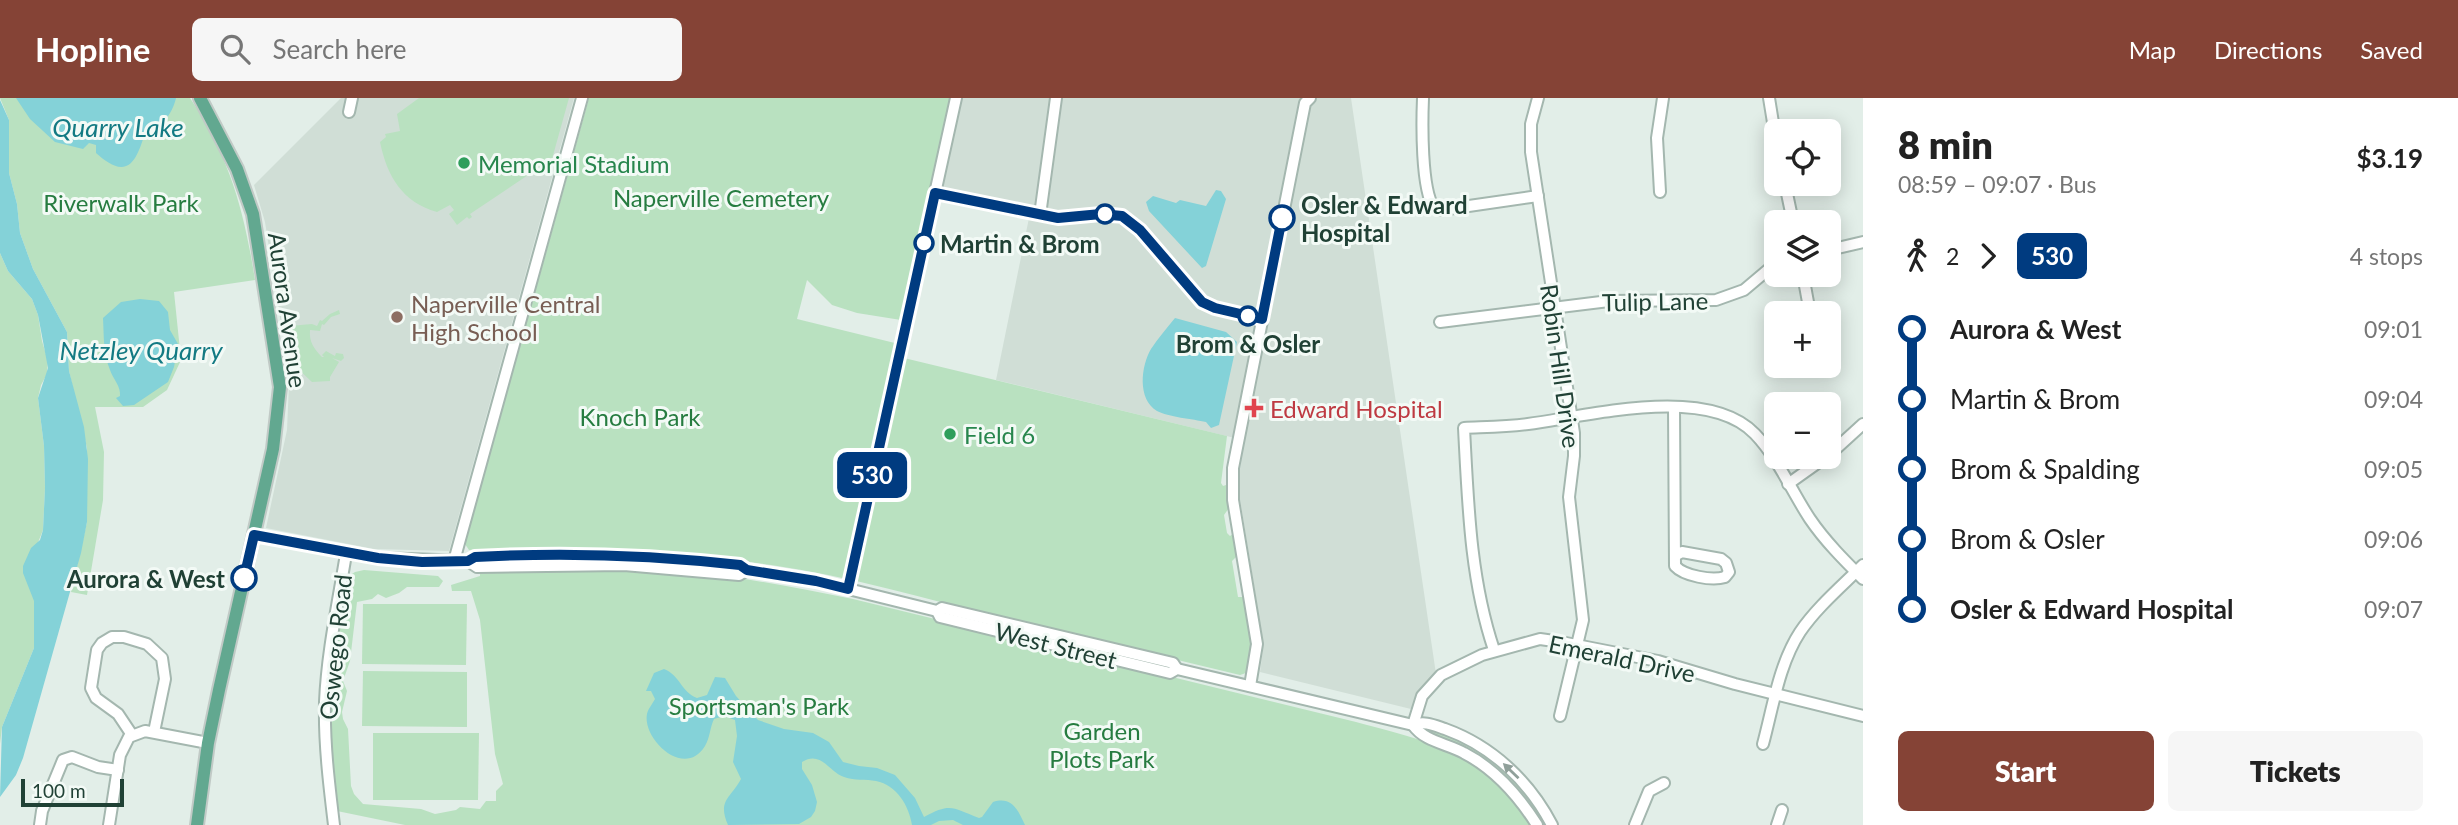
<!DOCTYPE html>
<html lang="en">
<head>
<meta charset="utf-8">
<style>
	:root { --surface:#fff; --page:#f6f6f6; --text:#222; --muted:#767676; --accent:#854336 }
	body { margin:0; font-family:Lato,sans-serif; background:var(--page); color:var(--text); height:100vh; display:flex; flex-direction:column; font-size:26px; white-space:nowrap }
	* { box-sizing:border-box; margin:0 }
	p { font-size:23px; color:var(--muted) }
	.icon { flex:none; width:38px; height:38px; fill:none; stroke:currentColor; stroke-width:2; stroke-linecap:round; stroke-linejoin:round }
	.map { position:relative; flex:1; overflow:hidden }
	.panel { display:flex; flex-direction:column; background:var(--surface); width:595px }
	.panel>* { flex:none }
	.badge { padding:0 14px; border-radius:10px; font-size:24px; line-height:46px }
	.tools { position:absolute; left:1764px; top:21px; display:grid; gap:14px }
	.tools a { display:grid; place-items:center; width:77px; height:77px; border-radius:10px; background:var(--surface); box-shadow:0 4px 18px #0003; font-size:35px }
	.scale { position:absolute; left:21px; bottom:18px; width:103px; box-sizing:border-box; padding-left:7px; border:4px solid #204135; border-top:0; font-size:19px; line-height:24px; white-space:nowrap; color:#204135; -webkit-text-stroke:5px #f3faf6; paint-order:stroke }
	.map>.badge { position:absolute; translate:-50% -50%; box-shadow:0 0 0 4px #fff }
	.legs { display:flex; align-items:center; gap:10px; height:77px; padding:0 35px; font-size:23px }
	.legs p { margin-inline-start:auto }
	.summary { display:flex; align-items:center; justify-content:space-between; height:119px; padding:0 35px }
	h1 { font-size:38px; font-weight:800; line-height:52px }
	.primary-button { display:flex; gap:14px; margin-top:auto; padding:14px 35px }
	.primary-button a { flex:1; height:80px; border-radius:10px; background:var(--accent); color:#fff; font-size:28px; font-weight:800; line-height:80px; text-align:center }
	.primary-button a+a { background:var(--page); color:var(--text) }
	ul { padding:0 35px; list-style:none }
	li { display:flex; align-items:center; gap:24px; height:70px; font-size:26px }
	li i { display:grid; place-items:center; width:10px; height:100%; margin:0 9px; background:currentColor }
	li i::after { content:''; width:18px; height:18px; margin:-9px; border:5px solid; border-radius:50%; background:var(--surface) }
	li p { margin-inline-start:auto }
	li:first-child i { background:linear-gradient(#0000 50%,currentColor 0) }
	li:last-child i { background:linear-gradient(currentColor 50%,#0000 0) }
	header { display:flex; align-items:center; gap:42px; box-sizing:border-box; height:98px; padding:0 35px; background:var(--accent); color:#fff }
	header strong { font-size:33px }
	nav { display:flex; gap:38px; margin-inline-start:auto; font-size:24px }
	.search { width:490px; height:63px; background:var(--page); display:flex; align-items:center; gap:18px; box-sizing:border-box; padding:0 24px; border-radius:10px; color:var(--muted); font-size:26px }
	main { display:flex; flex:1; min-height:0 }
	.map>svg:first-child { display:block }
	.built { fill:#d0ded6 }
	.green { fill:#b9e1c0 }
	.water { fill:#84d2d8 }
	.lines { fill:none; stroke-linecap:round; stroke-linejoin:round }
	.minor-casing { stroke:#a4b7af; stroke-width:14 }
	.major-casing { stroke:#c1cac6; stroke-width:16 }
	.minor { stroke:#fff; stroke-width:10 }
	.major { stroke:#62a890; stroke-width:12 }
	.oneway { fill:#90a09a }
	.line-1-casing { stroke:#fff; stroke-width:16 }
	.line-1 { stroke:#003b80; stroke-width:10 }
	.leisure-dot { fill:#2e9e5b; stroke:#f3faf6; stroke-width:2.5 }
	.stop-1-dot { fill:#fff; stroke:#003b80; stroke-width:3.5 }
	.education-dot { fill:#8d6e63; stroke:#f3faf6; stroke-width:2.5 }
	.health-dot { fill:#e0444e; stroke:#f3faf6; stroke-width:2.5 }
	.labels { text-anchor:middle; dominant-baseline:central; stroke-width:6; stroke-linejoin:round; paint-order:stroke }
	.leisure-label { font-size:24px; fill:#27864d; stroke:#f3faf6; text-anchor:start }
	.park-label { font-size:24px; fill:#267c40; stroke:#f3faf6 }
	.stop-label { font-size:24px; font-weight:bold; fill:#204135; stroke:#f3faf6; text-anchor:start }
	.street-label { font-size:24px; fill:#204135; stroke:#f3faf6 }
	.education-label { font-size:24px; fill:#785e54; stroke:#f3faf6; text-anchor:start }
	.health-label { font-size:24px; fill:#be3a42; stroke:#f3faf6; text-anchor:start }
	.water-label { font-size:26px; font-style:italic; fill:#137a83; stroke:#f3faf6 }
</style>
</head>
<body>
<header>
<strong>Hopline</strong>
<div class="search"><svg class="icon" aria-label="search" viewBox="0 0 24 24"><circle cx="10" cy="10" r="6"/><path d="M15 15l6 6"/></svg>Search here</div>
<nav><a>Map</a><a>Directions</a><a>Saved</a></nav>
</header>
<main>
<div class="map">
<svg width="1863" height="727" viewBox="0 0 1863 727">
	<rect width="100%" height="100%" fill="#e2eee8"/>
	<g class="built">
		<path d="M341 0H574L449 453 374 451 266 430 287 332 289 286 284 245 265 124 254 87Z"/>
		<path d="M962 0H1051L1037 114 939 91Z"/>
		<path d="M1056 0H1351L1436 576 1425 586 1411 611 1260 574 1263 551 1262 537 1238 389 1243 342 996 282 1030 115 1039 116Z"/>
	</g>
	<g class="green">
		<path d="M0 0H190C230 60 244 112 255 182L174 194 181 262 167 292 143 309H95L104 354 103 402 87 497 71 494 87 424V350L69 273 67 234 33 171 20 135 17 106 9 75V22Z"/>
		<path d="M419 0H569L552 61 470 116 472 119 469 121 467 119 457 127 449 116 454 112 450 107 437 114C402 104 387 78 380 44L386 39 385 36 400 33 397 16Z"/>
		<path d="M589 0H950L901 222 857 215 832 207 807 182 797 221 907 248 904 260 1227 338 1221 385 1223 388 1226 387 1229 410 1224 417 1227 435 1230 438 1233 436 1237 458 1232 463 1238 499H1244L1251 546 1246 575 1240 577C1161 558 1081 540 1003 520 926 501 849 478 771 467 674 452 578 451 480 455L469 452 465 446Z"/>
		<path d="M0 155 8 173 32 201 38 217 42 243 48 263 47 276 41 287 38 300 44 348 45 390 43 432 37 447 32 450 35 525 34 550 2 629 0 646Z"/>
		<path d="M339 212 340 216 331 219 324 227 322 226 320 233 310 232C309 244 314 251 322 259H324L322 257 326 253 335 258 336 255 343 256 344 260 341 263 332 260 339 264 330 279V283L312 284 296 269 289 228 312 226 317 228 320 222 322 223 330 216Z"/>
		<path d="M364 472 438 478 443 483 439 489H407L399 495 386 500 378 496 372 501 357 504 350 563 343 583 347 593 342 614 343 621 348 631 351 688 354 696 363 706 421 711 435 716 456 712 460 709 480 711 486 703H496V693L503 686 495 656 480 522 471 493H452L451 487 480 478V472C553 472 626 470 699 476 751 480 802 491 853 501L1356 624C1437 646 1482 653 1531 727H405L337 713C327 632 329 558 349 478L355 474Z"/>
		<path d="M363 506H467L466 567 362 566Z"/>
		<path d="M363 573 467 574V629L362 628Z"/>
		<path d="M1420 627C1485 650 1510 669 1547 727H1541L1522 698 1425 634Z"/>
		<path d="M373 635H479L478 702H373Z"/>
	</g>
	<g class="water">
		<path d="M16 0H176C174 10 167 22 159 28 156 31 152 30 149 32 143 36 142 47 139 52 128 79 112 69 96 55V47L89 45 83 51 55 44 30 21Z"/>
		<path d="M0 2 9 22V75L17 106 20 135 33 171 67 234 69 273 84 329 88 361 87 424 81 455 23 660 16 677 0 699 2 629 34 550V503L23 475V468L31 450 40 442 43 432 45 390 44 348 38 300 48 270 38 217 32 201 8 173 0 155Z"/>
		<path d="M1216 92 1221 93 1226 101 1206 168 1202 170 1149 113 1146 104 1153 98 1176 105 1180 102 1206 108Z"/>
		<path d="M140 201 159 203 168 214 170 232 178 246 174 269 168 284 134 307 123 308 116 300 120 298C121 288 113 281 110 272 103 255 104 238 103 220L121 204Z"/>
		<path d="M1175 220 1226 234 1237 244 1219 327 1211 330 1206 324C1193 321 1168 319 1157 313 1137 301 1141 268 1151 251 1158 240 1167 230 1175 220Z"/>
		<path d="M664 571C680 577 681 594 697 600L707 597 715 579 725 580 736 598 758 622 784 631 813 635 829 644 843 664 859 668 877 670 895 677 915 700 924 719C951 704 953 710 979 720L982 719 993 704C1012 698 1018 712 1025 727H963L953 722 939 723 931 727H912C909 708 897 687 876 683 866 681 855 683 844 679 829 674 821 652 802 664V671L812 687 817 704 815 713 811 719 799 726 728 727C717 702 731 700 741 681L733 664 737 638 735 622 724 618 714 621C710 629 710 640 705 648 684 682 642 640 647 616 648 611 653 605 655 601L651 593H646L654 575Z"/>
	</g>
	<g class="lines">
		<g class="minor-casing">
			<g id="minor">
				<path d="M1423 0C1422 24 1421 91 1434 110L1441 112 1538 98"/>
				<path d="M1538 0 1531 26V54L1574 335V358L1569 399 1583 522 1560 618"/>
				<path d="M1769 0 1776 43"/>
				<path d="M349 14 352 0"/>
				<path d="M1785 86 1793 124"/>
				<path d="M1660 94 1657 40 1663 0"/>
				<path d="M935 95 1058 120 1101 116 1122 119 1140 132 1202 204 1215 210 1262 221"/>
				<path d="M1040 117 1056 0"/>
				<path d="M1829 152 1863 144"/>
				<path d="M1803 177 1810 215"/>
				<path d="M1440 224 1609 203 1716 202 1744 192 1776 165"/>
				<path d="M1674 310 1675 468C1684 478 1712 483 1725 479L1729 474 1726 465 1721 461 1682 454 1675 458"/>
				<path d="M1829 357 1863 326"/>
				<path d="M1788 386 1826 359"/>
				<path d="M254 437 378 460 468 463 475 459 490 458C574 457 656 458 740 467L747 472 816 483 937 513 942 510 1173 565 1177 571"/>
				<path d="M454 463 582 0"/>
				<path d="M468 463 477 469 624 467 739 477 747 472"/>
				<path d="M848 491 956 0"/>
				<path d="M937 513 940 519 1170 575 1177 571 1413 627C1425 623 1433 627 1445 631 1492 648 1529 683 1552 727"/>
				<path d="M1494 552C1470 481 1468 405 1464 330 1485 329 1506 329 1528 326 1588 318 1707 286 1755 336 1778 360 1792 394 1810 421 1825 443 1844 462 1863 481"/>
				<path d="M1250 588 1257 546 1233 402V370L1305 5 1310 0"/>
				<path d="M1413 627 1422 598 1441 577 1482 557 1540 541 1561 544 1658 563 1735 586 1863 618"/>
				<path d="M1413 627C1425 644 1446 645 1464 655 1495 671 1518 697 1537 727"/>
				<path d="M132 637 118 616 96 600 91 590 97 552 102 545 112 539H124L147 546 162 560 165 581 154 634"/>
				<path d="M1763 646C1773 609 1779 566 1800 534 1817 509 1842 488 1863 467"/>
				<path d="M40 727 42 713 63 662 72 659 98 669 118 672"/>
				<path d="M109 727 120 657 129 639 145 633 208 645"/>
				<path d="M334 727C329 686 324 645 325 604 327 555 338 505 346 456"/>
				<path d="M1635 727 1649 693 1664 685"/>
				<path d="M1777 727 1782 712"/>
			</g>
		</g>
		<g class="major-casing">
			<path id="major" d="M197 727 208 645 219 592 273 351 280 289 253 116 237 71 200 0"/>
		</g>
		<use href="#minor" class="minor"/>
		<use href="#major" class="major"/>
	</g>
	<defs><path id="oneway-solid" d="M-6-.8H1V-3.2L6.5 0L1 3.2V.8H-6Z" transform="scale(1.75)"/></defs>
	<use class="oneway" href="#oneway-solid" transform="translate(1511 673) rotate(-136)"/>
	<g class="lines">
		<g class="line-1-casing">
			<path id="line-1" d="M244 480 254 437 378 460 422 464 468 463 475 459C564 454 652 457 740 467L747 472 816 483 848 491 935 95 1058 120 1101 116 1122 118 1140 132 1202 204 1215 210 1262 221 1282 120"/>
		</g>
		<use href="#line-1" class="line-1"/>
	</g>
	<g class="leisure-dot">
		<circle cx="464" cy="65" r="7"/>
		<circle cx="950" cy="336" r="7"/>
	</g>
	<g class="stop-1-dot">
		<circle cx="1105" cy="116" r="9"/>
		<circle cx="1282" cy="120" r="12"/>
		<circle cx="924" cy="145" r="9"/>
		<circle cx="1248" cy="218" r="9"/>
		<circle cx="244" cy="480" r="12"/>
	</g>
	<circle class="education-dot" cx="397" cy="219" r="7"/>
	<path class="health-dot" d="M1250.5 299.5h7v7h7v7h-7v7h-7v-7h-7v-7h7z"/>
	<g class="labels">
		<g class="leisure-label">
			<text x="478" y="65">Memorial Stadium</text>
			<text x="964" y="336">Field 6</text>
		</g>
		<g class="park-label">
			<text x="721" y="99">Naperville Cemetery</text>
			<text x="121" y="104">Riverwalk Park</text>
			<text x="640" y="318">Knoch Park</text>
			<text x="759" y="607">Sportsman's Park</text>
			<text x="1102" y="632">Garden<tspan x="1102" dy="28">Plots Park</tspan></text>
		</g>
		<g class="stop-label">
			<text x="1301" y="106">Osler &amp; Edward<tspan x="1301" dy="28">Hospital</tspan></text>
			<text x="940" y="145">Martin &amp; Brom</text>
			<text x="1248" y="245" text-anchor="middle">Brom &amp; Osler</text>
			<text x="225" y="480" text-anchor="end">Aurora &amp; West</text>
		</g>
		<g class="street-label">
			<text transform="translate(1655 203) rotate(-1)">Tulip Lane</text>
			<text transform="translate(288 212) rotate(82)">Aurora Avenue</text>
			<text transform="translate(1561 268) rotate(82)">Robin Hill Drive</text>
			<text transform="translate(1056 547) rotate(14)">West Street</text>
			<text transform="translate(335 549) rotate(-84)">Oswego Road</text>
			<text transform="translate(1622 560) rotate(12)">Emerald Drive</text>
		</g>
		<g class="education-label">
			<text x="411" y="205">Naperville Central<tspan x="411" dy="28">High School</tspan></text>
		</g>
		<g class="health-label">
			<text x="1270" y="310">Edward Hospital</text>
		</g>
		<g class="water-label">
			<text x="118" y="29">Quarry Lake</text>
			<text x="141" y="252">Netzley Quarry</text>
		</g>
	</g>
</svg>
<div class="tools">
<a><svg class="icon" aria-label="locate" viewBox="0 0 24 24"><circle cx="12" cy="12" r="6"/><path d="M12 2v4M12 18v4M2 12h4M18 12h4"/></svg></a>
<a><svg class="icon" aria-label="layers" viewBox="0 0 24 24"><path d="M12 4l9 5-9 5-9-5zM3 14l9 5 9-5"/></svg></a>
<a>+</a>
<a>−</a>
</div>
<div class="scale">100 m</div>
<b class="badge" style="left:872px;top:377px;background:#003b80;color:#fff">530</b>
</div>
<section class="panel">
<div class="summary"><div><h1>8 min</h1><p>08:59 – 09:07 · Bus</p></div><b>$3.19</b></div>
<div class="legs"><svg class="icon" aria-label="walk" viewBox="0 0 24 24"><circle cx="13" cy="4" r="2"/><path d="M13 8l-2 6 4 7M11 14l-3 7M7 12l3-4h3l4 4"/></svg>2<svg class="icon" aria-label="forward" viewBox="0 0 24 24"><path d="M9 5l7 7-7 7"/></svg><b class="badge" style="background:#003b80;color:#fff">530</b><p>4 stops</p></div>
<ul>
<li><i style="color:#003b80"></i><b>Aurora &amp; West</b><p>09:01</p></li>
<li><i style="color:#003b80"></i><span>Martin &amp; Brom</span><p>09:04</p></li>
<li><i style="color:#003b80"></i><span>Brom &amp; Spalding</span><p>09:05</p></li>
<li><i style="color:#003b80"></i><span>Brom &amp; Osler</span><p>09:06</p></li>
<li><i style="color:#003b80"></i><b>Osler &amp; Edward Hospital</b><p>09:07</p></li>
</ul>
<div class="primary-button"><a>Start</a><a>Tickets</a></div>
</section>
</main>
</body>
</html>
